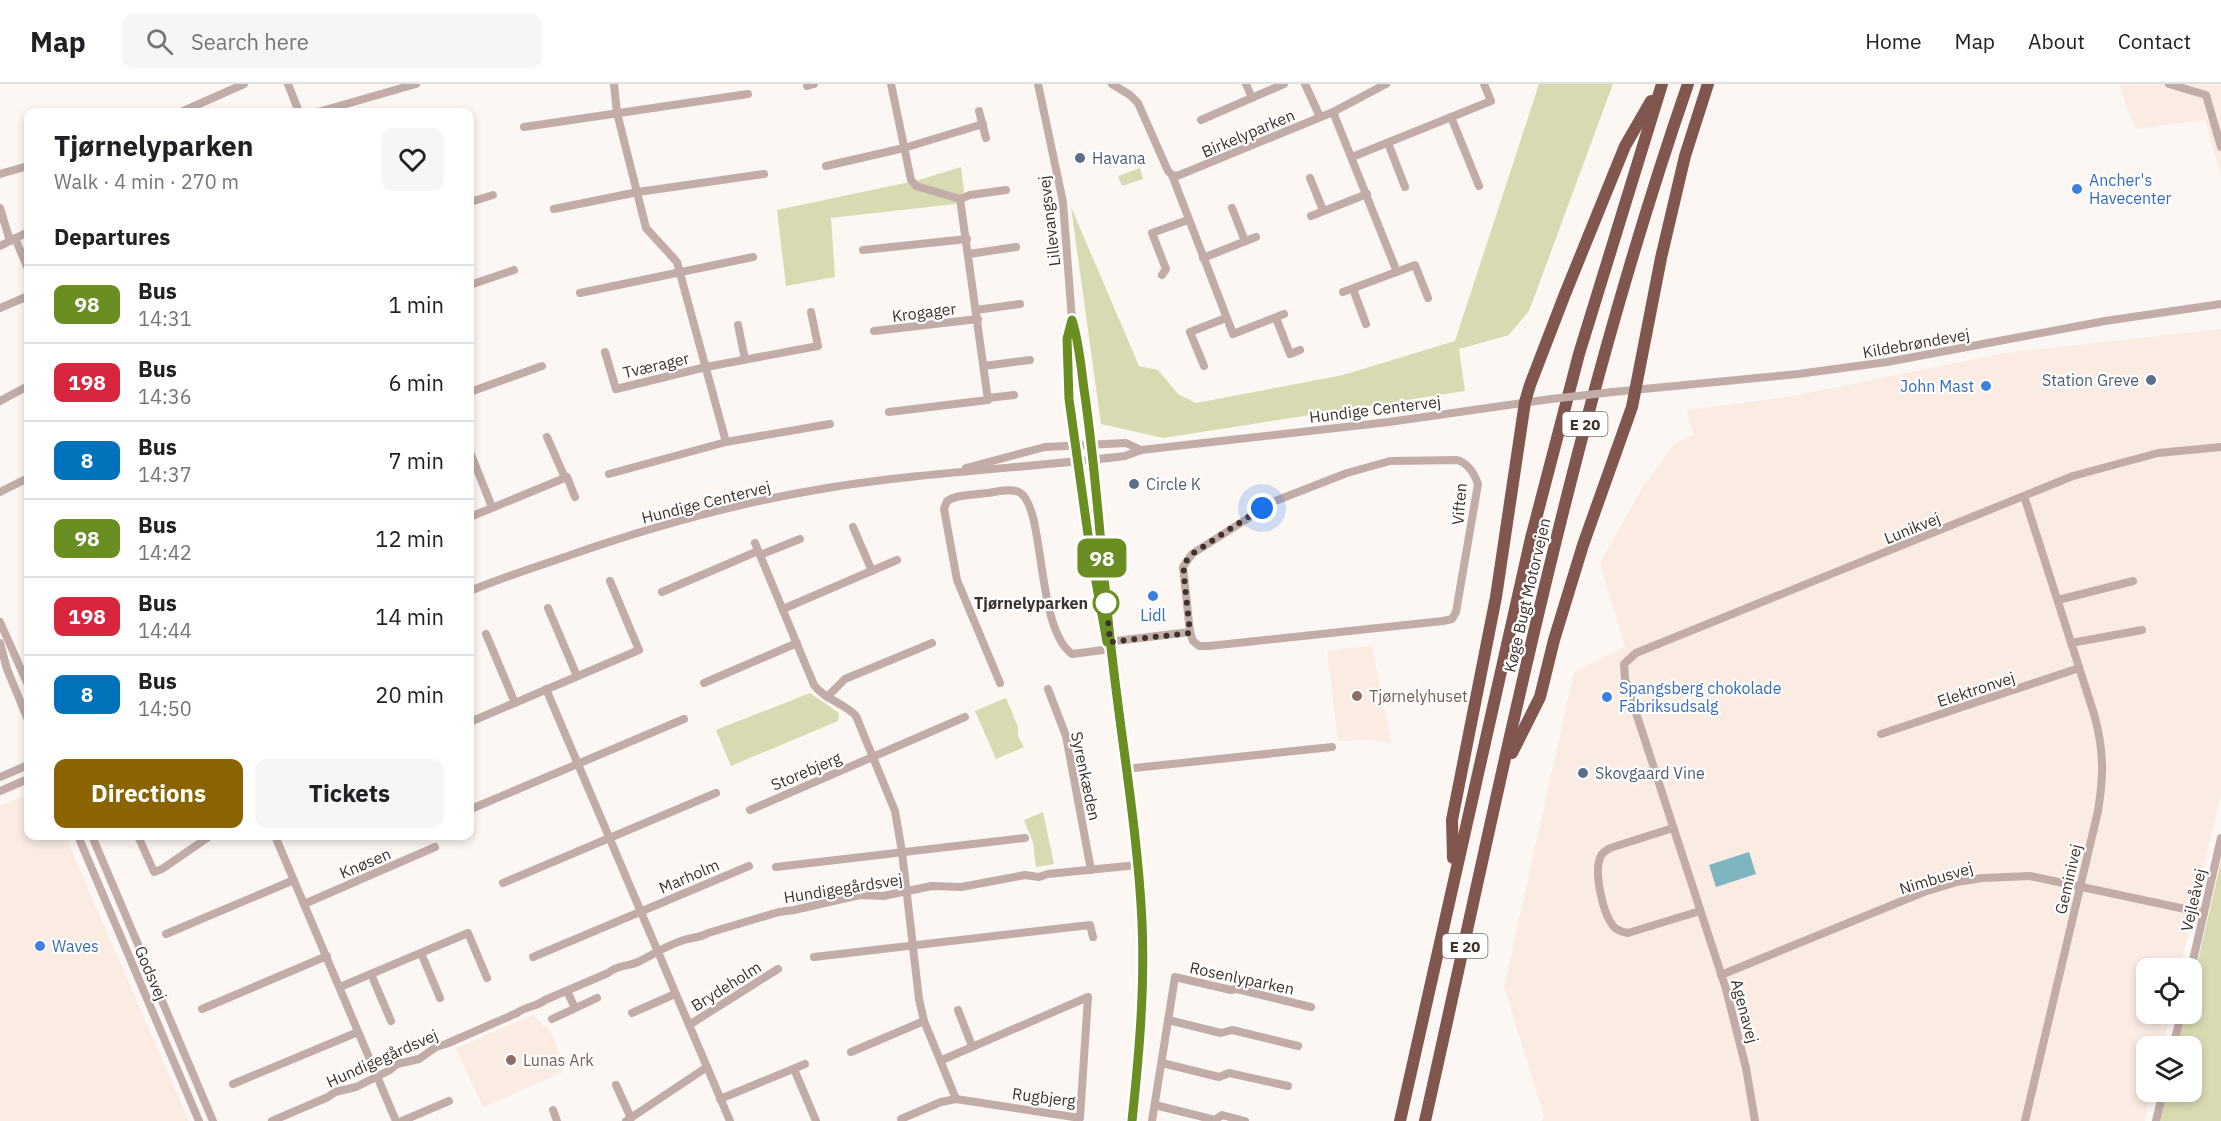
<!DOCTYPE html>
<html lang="en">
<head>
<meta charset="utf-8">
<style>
	:root { --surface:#fff; --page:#f6f6f6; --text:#202124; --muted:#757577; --line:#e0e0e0; --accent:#896401 }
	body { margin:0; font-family:"IBM Plex Sans",sans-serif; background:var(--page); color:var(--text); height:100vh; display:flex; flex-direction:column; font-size:22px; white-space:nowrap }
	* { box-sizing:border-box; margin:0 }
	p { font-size:20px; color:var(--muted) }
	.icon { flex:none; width:33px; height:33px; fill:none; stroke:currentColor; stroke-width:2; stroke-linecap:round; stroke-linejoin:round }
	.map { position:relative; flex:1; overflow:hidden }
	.drawer { position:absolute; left:24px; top:24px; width:450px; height:732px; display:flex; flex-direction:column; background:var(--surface); border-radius:12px; box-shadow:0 3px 9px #0003 }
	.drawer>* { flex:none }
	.badge { padding:0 12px; border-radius:9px; font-size:21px; line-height:39px }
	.fabs { position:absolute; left:2136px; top:874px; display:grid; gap:12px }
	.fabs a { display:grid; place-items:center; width:66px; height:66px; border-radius:12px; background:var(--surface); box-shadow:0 3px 9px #0003; font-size:30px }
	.you { position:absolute; width:30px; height:30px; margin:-15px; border:4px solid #fff; border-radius:50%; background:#1a73e8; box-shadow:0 0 0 9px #1a73e833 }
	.map>.badge { position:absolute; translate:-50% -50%; box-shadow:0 0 0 3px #fff }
	h2 { padding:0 30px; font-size:22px; line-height:54px }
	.round { display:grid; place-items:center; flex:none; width:63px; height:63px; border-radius:12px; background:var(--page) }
	.head { display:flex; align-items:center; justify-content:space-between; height:102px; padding:0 30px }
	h1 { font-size:28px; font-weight:700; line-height:45px }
	.cta { display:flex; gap:12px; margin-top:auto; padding:12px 30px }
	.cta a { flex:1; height:69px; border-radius:12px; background:var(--accent); color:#fff; font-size:24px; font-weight:700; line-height:69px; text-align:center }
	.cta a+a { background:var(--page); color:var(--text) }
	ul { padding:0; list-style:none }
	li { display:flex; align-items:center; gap:18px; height:78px; padding:0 30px; border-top:2px solid var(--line) }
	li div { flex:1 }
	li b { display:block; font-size:22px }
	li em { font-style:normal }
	li .badge { min-width:66px; font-weight:700; text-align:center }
	header { display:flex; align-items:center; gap:36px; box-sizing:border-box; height:84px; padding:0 30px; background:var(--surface); border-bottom:2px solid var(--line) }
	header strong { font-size:28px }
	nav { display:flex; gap:33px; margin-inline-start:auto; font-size:21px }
	.search { width:420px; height:54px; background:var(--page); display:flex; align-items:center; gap:15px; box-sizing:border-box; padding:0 21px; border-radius:12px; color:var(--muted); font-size:22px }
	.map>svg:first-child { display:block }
	.built { fill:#faece2 }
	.green { fill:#d8dbb2 }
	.water { fill:#7fb5be }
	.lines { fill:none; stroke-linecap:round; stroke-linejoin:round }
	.minor { stroke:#c2aca8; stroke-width:8 }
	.highway { stroke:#80564e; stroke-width:12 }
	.minor-bridge { stroke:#c2aca8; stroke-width:8 }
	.line-casing { stroke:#fff; stroke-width:14 }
	.line { stroke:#6b8e23; stroke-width:9 }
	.walk { stroke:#3e332b; stroke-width:6; stroke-dasharray:0 10.8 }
	.service-dot { fill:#5c6f8a; stroke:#fff; stroke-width:2 }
	.shop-dot { fill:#3f7fe0; stroke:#fff; stroke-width:2 }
	.stop-dot { fill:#fff; stroke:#6b8e23; stroke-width:3 }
	.education-dot { fill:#8d6e63; stroke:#fff; stroke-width:2 }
	.labels { text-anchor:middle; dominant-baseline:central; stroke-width:4.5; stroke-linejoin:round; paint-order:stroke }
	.shield { fill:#fff; stroke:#78706b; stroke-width:1.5 }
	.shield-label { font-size:15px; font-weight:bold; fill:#3e332b }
	.street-label { font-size:16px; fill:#3e332b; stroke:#fff }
	.service-label { font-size:16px; fill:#4e5e75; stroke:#fff; text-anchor:start }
	.shop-label { font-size:16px; fill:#366cbe; stroke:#fff; text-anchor:start }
	.stop-label { font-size:16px; font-weight:bold; fill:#3e332b; stroke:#fff; text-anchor:end }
	.education-label { font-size:16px; fill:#785e54; stroke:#fff; text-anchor:start }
</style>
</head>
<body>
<header>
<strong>Map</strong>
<div class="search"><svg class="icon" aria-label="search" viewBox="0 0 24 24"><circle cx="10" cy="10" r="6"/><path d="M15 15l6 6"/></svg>Search here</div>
<nav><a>Home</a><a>Map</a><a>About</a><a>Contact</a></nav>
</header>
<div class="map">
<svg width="2221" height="1037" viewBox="0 0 2221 1037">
	<rect width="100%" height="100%" fill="#fdf7f3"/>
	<g class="built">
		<path d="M2119 0H2221V92L2205 36 2135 45Z"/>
		<path d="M2221 245V710L2180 885H2146V930H2170L2162 963H2146V1008H2151L2145 1037H1542L1544 1032 1504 903 1574 588 1625 563 1600 479 1641 406 1674 360 1693 351 1687 326 1788 313 2005 269Z"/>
		<path d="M1372 562 1392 661 1373 656 1338 657 1327 567Z"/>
		<path d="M28 710V752H65L189 1037H0V722Z"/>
		<path d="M533 931 553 951 563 988 483 1023 456 964Z"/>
	</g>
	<g class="green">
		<path d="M1539 0H1613L1529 227 1509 251 1459 265 1465 307 1163 354 1101 340 1071 123 1139 282 1158 286 1178 310 1196 319 1343 291 1455 257Z"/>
		<path d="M961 83 964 108 955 120 831 134 835 193 786 202 777 126 919 96Z"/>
		<path d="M1140 84 1143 95 1122 102 1118 92Z"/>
		<path d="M810 609 839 629 838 637 731 682 716 646Z"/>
		<path d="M1006 614 1018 643V652L1024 663 996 675 975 627Z"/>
		<path d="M1043 728 1054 780 1036 783 1033 758 1024 736Z"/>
		<path d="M2221 777V1037H2160L2166 1008H2192V963H2177L2185 930H2192V902Z"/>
	</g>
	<path class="water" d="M1749 768 1756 790 1716 803 1709 781Z"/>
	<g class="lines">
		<g class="minor">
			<path d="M288 0 299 28"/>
			<path d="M614 0 617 29 646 144 677 178 726 358"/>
			<path d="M1038 0 1063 118 1072 236C1080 261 1081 286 1085 312 1094 380 1099 447 1106 515 1117 633 1140 751 1143 870 1144 926 1138 981 1132 1037"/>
			<path d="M1112 0 1130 11 1138 19 1168 87 1172 91 1177 92 1333 28 1386 0"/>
			<path d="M1246 0 1252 14"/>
			<path d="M1305 0 1320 33"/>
			<path d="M2169 0 2206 11 2221 63"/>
			<path d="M807 2 814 0"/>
			<path d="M979 27 986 54"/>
			<path d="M181 28 244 0"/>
			<path d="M318 28 416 0"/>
			<path d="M1333 28 1397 188"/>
			<path d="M1451 33 1479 102"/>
			<path d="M1201 36 1284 0"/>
			<path d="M524 43 748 10"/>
			<path d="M1388 59 1405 103"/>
			<path d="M1352 73 1491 17 1484 0"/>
			<path d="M826 82 904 64 983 40"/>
			<path d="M0 90 28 82"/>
			<path d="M1172 91 1233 250 1284 230"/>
			<path d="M1310 94 1323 126"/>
			<path d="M960 115 970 111 1006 106"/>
			<path d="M470 118 493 111"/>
			<path d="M0 124 10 157"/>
			<path d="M1232 124 1245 157"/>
			<path d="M554 125 638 108 764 90"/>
			<path d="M1311 132 1367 110"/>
			<path d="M15 154 28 185"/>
			<path d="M0 162 28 148"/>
			<path d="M863 166 967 155"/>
			<path d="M969 170 1016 163"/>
			<path d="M1203 174 1256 153"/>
			<path d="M1162 191 1166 185 1152 149 1188 136"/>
			<path d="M470 201 514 186"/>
			<path d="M1353 205 1366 240"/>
			<path d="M1343 208 1415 181 1428 214"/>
			<path d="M580 209 753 173"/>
			<path d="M0 224 28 212"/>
			<path d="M976 226 1020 220"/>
			<path d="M1276 234 1290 270 1300 266"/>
			<path d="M1072 236C1059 283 1072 331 1078 377 1087 435 1094 493 1104 550"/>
			<path d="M738 241 745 275"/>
			<path d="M874 247 978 235"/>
			<path d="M605 268 616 305 706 283 818 262 811 228"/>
			<path d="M984 282 1030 276"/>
			<path d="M1204 282 1190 248 1226 234"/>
			<path d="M470 308 542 282"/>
			<path d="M1613 308 1798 290 1887 278 2105 237 2221 220"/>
			<path d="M988 314 1014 311"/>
			<path d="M0 317 28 302"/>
			<path d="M889 328 988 316 960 115 916 102 911 96 891 0"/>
			<path d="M547 353 565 394"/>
			<path d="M470 368 492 423"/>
			<path d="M1457 376C1468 379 1474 389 1478 400L1456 528 1452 535 1443 537 1209 562H1199L1193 557 1190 548 1183 483 1192 470 1275 417 1347 389 1390 377Z"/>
			<path d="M966 384 1045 363 1126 359 1141 366"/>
			<path d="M609 390 726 358 830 340"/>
			<path d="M0 408 28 394"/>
			<path d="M2024 412 2094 630C2104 666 2104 690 2098 727L2025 1037"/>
			<path d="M470 433 567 393 575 413"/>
			<path d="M853 443 872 487"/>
			<path d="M755 459 814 601C824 615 844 619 856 632L895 727 902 768 919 915 924 937 956 1015"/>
			<path d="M760 471 800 455"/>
			<path d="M470 507C499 495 529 485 559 475 646 444 736 419 827 404 926 388 1026 384 1125 372L1141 366 1389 338 1551 315"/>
			<path d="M662 508 758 467"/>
			<path d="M2058 516 2133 497"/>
			<path d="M548 524 577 592"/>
			<path d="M783 525 897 476"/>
			<path d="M0 538 28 601"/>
			<path d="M486 550 515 619"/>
			<path d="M1107 558 1190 548"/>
			<path d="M0 559 7 585 28 636"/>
			<path d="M2071 559 2142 546"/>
			<path d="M704 599 797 559"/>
			<path d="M1000 599 957 496 944 425 947 417C958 410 974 411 987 409 996 408 1010 404 1019 408 1046 422 1035 543 1072 570L1111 565"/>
			<path d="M546 605 730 1037"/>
			<path d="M1048 605 1066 652 1091 786"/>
			<path d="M827 613 845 595 932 559"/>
			<path d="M470 638 639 566 610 497"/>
			<path d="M1881 650 2079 584"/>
			<path d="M1125 685 1332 663"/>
			<path d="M0 693 28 681"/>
			<path d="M0 707 28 695"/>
			<path d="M471 725 684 635"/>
			<path d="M750 726 965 633"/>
			<path d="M1673 744 1610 764C1606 767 1601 769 1600 774 1594 790 1603 832 1615 844 1619 847 1623 848 1628 849L1700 827"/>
			<path d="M78 752 199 1037"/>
			<path d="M92 752 213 1037"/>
			<path d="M138 752 154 788 162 785 210 752"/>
			<path d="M275 752 396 1037"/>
			<path d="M776 783 1025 754"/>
			<path d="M503 799 716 709"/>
			<path d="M304 820 435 763"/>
			<path d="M166 850 294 796"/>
			<path d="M421 869 440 914"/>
			<path d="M533 873 749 782"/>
			<path d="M814 873 1090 841 1093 853"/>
			<path d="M2191 885 2221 754"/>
			<path d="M371 890 391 937"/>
			<path d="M1721 891 1924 808 1957 798 1982 794 2030 792 2204 829"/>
			<path d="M340 903 468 849 487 894"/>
			<path d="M567 907 575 924"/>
			<path d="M202 925 327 872"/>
			<path d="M958 926 972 962"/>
			<path d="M632 929 675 910"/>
			<path d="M552 935 597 914"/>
			<path d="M1168 936 1221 949 1232 946 1298 962"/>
			<path d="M689 941 778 885"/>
			<path d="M2173 963 2181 930"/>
			<path d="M851 968 924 937"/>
			<path d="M1162 979 1219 993 1229 989 1288 1002"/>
			<path d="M794 985 816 1037"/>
			<path d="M233 1000 358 948"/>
			<path d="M616 1001 631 1034"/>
			<path d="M720 1015 805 980"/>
			<path d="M1155 1021 1215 1036 1222 1031 1245 1037"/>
			<path d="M553 1026 557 1037"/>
			<path d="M272 1037 328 1013 335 1008 356 1003 390 986 397 980 419 975 436 963 446 960 517 929C526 922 536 923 545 916L608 889C619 880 627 883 638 878 652 871 666 862 681 857 691 853 700 854 708 849L779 828 794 826 860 811 883 812 932 802 961 803 1025 791 1039 793 1048 790 1137 781"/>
			<path d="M402 1037 449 1017"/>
			<path d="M626 1037 707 983"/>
			<path d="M902 1037 901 1035 941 1018 956 1015 1080 1034 1088 913 942 976"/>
			<path d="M1152 1037 1175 893 1231 906 1237 905 1311 923"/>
			<path d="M1755 1037 1746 984 1726 905 1625 595 1624 580 1636 569 2073 392 2158 369 2221 363"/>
			<path d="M2156 1037 2163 1008"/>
		</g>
		<g class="highway">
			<path d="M1512 669 1540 613 1554 556 1583 461 1632 323 1661 174 1685 72 1708 0"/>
			<path d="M1453 774 1452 736 1496 513 1525 318 1530 301 1565 210 1625 62 1651 17"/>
			<path d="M1400 1037 1531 454 1579 270 1662 0"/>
			<path d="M1425 1037C1503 689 1571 338 1688 0"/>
		</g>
		<path class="minor-bridge" d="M1551 315 1613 308"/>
	</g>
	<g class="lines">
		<g class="line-casing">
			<path id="line" d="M1107 558 1090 465 1069 315 1067 255 1072 236C1080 261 1081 286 1085 312 1095 382 1100 453 1107 524 1116 628 1137 733 1142 838 1145 905 1139 971 1132 1037"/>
		</g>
		<use href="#line" class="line"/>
		<path class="walk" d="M1106 519V513L1110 558 1190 549 1184 492C1183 482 1185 477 1192 470L1262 424"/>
	</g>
	<g class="service-dot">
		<circle cx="1080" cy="74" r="6"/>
		<circle cx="2151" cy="296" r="6"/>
		<circle cx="1134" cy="400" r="6"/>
		<circle cx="1583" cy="689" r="6"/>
	</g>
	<g class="shop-dot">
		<circle cx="2077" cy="105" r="6"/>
		<circle cx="1986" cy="302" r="6"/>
		<circle cx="1153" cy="512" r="6"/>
		<circle cx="1607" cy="613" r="6"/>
		<circle cx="40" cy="862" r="6"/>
	</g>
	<circle class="stop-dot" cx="1106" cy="519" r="12"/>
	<g class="education-dot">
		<circle cx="1357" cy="612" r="6"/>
		<circle cx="511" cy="976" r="6"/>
	</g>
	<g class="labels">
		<g class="shield">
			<rect x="1562.5" y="328" width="45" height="24" rx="4.5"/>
			<rect x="1442.5" y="850" width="45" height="24" rx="4.5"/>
		</g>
		<g class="shield-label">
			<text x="1585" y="340">E 20</text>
			<text x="1465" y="862">E 20</text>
		</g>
		<g class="street-label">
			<text transform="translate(1248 49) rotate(-23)">Birkelyparken</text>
			<text transform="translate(1049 137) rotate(-97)">Lillevangsvej</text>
			<text transform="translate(924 228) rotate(-7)">Krogager</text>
			<text transform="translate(1916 259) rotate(-10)">Kildebrøndevej</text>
			<text transform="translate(656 281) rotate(-13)">Tværager</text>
			<text transform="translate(1375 325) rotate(-7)">Hundige Centervej</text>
			<text transform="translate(706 418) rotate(-14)">Hundige Centervej</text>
			<text transform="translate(1459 420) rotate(-85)">Viften</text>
			<text transform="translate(1912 444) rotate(-22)">Lunikvej</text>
			<text transform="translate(1527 511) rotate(-77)">Køge Bugt Motorvejen</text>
			<text transform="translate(1976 605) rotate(-18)">Elektronvej</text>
			<text transform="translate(806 687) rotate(-23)">Storebjerg</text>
			<text transform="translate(1086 692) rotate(78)">Syrenkæden</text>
			<text transform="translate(365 779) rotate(-23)">Knøsen</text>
			<text transform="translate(689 792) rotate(-23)">Marholm</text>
			<text transform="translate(1936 794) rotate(-17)">Nimbusvej</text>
			<text transform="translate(2068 795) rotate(-77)">Geminivej</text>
			<text transform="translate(843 804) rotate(-9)">Hundigegårdsvej</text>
			<text transform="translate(2193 816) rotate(-77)">Vejleåvej</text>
			<text transform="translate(151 889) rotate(67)">Godsvej</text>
			<text transform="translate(1242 894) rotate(12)">Rosenlyparken</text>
			<text transform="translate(726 902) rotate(-32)">Brydeholm</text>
			<text transform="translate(1745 927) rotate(75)">Agenavej</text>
			<text transform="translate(382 974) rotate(-24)">Hundigegårdsvej</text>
			<text transform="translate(1044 1013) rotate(7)">Rugbjerg</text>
		</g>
		<g class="service-label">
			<text x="1092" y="74">Havana</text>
			<text x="2139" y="296" text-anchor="end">Station Greve</text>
			<text x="1146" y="400">Circle K</text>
			<text x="1595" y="689">Skovgaard Vine</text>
		</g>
		<g class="shop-label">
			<text x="2089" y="96">Ancher's<tspan x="2089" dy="18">Havecenter</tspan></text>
			<text x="1974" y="302" text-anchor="end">John Mast</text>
			<text x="1153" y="531" text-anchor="middle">Lidl</text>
			<text x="1619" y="604">Spangsberg chokolade<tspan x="1619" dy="18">Fabriksudsalg</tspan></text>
			<text x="52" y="862">Waves</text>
		</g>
		<g class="stop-label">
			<text x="1088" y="519">Tjørnelyparken</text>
		</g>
		<g class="education-label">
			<text x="1369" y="612">Tjørnelyhuset</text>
			<text x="523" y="976">Lunas Ark</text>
		</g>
	</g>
</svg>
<div class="fabs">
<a><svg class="icon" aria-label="locate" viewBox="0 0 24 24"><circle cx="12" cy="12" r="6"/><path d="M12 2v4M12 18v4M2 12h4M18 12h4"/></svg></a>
<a><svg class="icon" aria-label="layers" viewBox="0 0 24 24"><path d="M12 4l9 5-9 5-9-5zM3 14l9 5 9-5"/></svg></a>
</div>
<div class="you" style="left:1262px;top:424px"></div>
<b class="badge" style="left:1102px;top:474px;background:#6b8e23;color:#fff">98</b>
<section class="drawer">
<div class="head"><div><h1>Tjørnelyparken</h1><p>Walk · 4 min · 270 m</p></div><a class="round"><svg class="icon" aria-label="heart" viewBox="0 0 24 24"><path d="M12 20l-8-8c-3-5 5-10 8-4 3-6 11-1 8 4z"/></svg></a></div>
<h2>Departures</h2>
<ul>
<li><span class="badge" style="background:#6b8e23;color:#fff">98</span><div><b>Bus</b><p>14:31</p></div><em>1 min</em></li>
<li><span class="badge" style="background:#d7263d;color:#fff">198</span><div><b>Bus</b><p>14:36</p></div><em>6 min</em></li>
<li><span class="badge" style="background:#0072bc;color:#fff">8</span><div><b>Bus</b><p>14:37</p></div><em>7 min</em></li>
<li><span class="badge" style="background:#6b8e23;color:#fff">98</span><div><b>Bus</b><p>14:42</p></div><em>12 min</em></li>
<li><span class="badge" style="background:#d7263d;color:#fff">198</span><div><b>Bus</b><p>14:44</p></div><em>14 min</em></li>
<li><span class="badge" style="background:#0072bc;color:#fff">8</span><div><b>Bus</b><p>14:50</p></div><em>20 min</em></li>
</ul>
<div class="cta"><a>Directions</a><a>Tickets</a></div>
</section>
</div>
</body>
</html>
